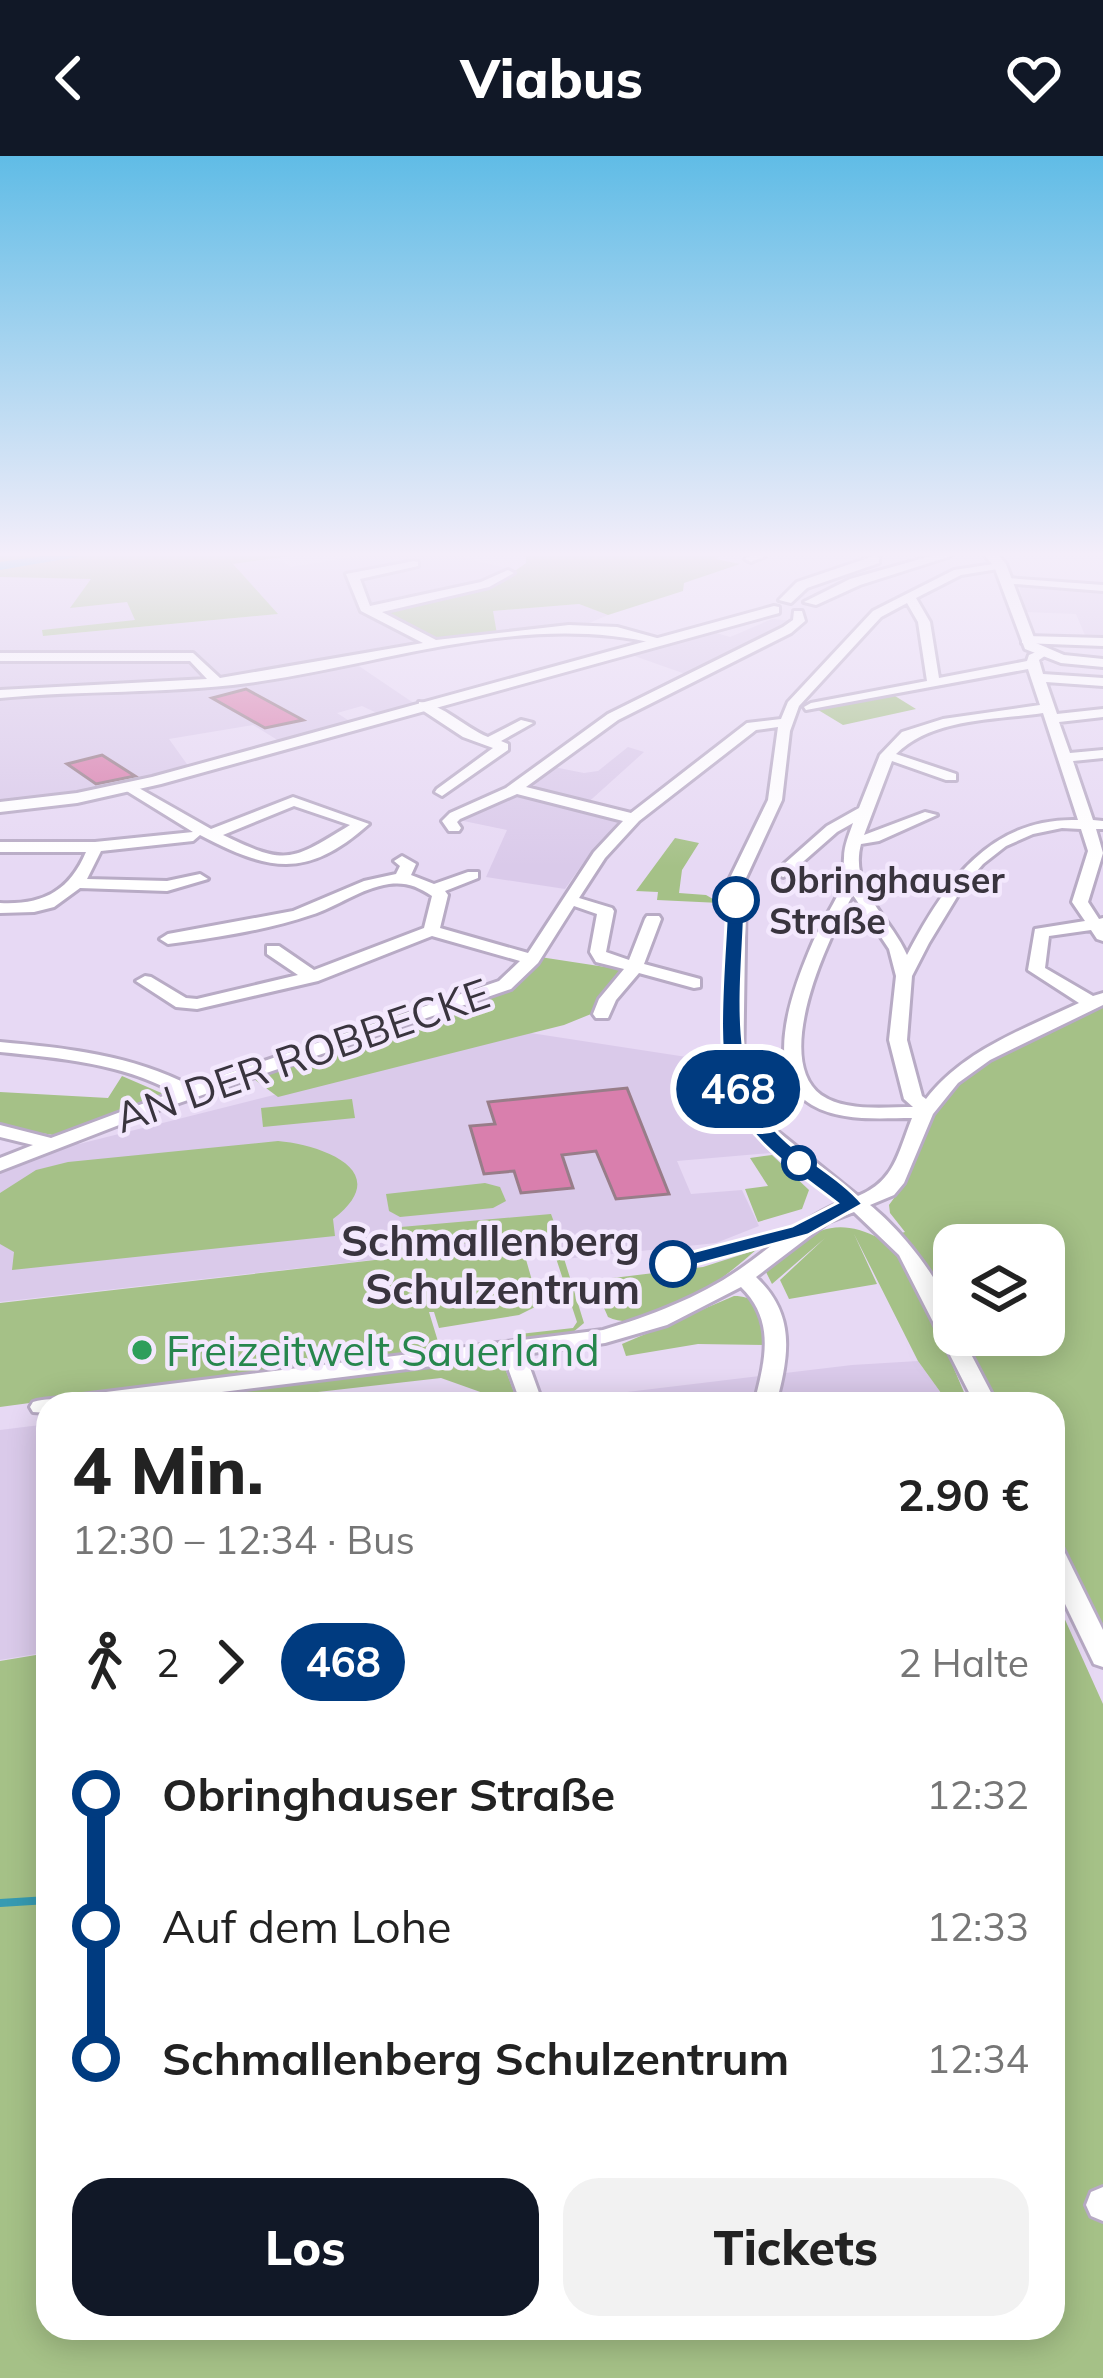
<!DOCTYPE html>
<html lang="de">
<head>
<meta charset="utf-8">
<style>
	:root { --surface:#fff; --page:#f2f2f2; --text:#222; --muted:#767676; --accent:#111827 }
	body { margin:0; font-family:Mulish,sans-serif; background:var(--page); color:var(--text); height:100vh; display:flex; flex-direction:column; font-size:45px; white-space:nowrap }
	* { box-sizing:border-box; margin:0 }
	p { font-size:39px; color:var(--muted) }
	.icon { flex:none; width:66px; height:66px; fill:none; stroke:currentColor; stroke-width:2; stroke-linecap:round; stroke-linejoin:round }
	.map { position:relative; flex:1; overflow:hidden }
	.drawer { position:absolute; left:36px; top:1236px; width:1029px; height:948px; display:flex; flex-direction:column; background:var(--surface); border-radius:36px; box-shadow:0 6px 30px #0003 }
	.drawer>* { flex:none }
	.badge { padding:0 24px; border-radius:39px; font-size:42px; line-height:78px }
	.tools { position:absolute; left:933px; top:1068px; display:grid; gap:24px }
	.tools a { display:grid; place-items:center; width:132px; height:132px; border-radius:24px; background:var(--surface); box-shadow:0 6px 30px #0003; font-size:60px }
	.map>.badge { position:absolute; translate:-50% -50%; box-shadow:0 0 0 6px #fff }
	.legs { display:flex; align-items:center; gap:18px; height:132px; padding:0 36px; font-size:39px }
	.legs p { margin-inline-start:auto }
	.headline { display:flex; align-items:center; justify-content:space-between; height:204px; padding:0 36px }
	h1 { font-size:66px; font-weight:800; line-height:90px }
	.button { display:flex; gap:24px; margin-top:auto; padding:24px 36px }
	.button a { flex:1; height:138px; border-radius:36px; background:var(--accent); color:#fff; font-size:48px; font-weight:800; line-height:138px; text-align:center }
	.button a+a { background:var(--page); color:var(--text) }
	ul { padding:0 36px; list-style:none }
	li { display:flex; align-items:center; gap:42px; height:132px; font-size:45px }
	li i { display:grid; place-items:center; width:18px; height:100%; margin:0 15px; background:currentColor }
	li i::after { content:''; width:30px; height:30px; margin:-15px; border:9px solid; border-radius:50%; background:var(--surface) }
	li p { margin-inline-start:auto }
	li:first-child i { background:linear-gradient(#0000 50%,currentColor 0) }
	li:last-child i { background:linear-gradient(currentColor 50%,#0000 0) }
	header { display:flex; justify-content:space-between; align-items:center; height:156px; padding:0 36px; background:var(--accent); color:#fff; font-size:54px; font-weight:800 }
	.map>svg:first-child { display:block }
	.built { fill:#dacaea }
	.green { fill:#a5c187; fill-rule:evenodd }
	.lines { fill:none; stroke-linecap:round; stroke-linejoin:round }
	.stream { stroke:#369bb2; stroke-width:8 }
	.river { fill:#34c7e3; fill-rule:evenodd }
	.building { fill:#d97fad; stroke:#987d89; stroke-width:3 }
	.minor-casing { stroke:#b8abc5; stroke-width:6 }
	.major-casing { stroke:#b8abc5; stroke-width:6 }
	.minor { fill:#fff; fill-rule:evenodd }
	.major { fill:#fff; fill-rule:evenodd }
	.line-1 { fill:#003b80; stroke:#fff; stroke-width:3 }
	.stop-1-dot { fill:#fff; stroke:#003b80; stroke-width:6 }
	.leisure-dot { fill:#2e9e5b; stroke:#f3e8fd; stroke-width:4.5 }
	.labels { text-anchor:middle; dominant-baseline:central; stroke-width:9; stroke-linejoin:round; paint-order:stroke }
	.far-stop-label { font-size:36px; font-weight:bold; fill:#39343e; stroke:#f3e8fd; text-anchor:start }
	.street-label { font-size:42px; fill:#39343e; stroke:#f3e8fd }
	.stop-label { font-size:42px; font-weight:bold; fill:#39343e; stroke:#f3e8fd; text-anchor:end }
	.leisure-label { font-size:42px; fill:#27864d; stroke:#f3e8fd; text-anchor:start }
</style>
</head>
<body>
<header><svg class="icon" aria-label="back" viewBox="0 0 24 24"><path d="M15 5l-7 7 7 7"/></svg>Viabus<svg class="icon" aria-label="heart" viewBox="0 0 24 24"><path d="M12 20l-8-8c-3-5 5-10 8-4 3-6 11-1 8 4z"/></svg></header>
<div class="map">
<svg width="1103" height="2222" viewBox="0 0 1103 2222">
	<rect width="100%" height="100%" fill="#e7d9f4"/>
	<g class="built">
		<path d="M358 400H457L510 413 463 433 424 487 350 504 415 548 379 558 362 550 337 557 351 566 279 585 253 569 169 583 189 611 107 633 0 647V414L38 413 249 453 44 480 277 458 232 408 276 402 291 411Z"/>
		<path d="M1030 428 1103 433V484H1087L1076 458 1026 456 1019 430Z"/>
		<path d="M579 448 608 459 580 471 497 478 492 455Z"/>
		<path d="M772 463 795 465 691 520 626 497 713 476 730 481Z"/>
		<path d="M628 591 644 596 583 651 558 639 549 645 569 654 628 663 588 700 565 733 486 721 507 674 454 663 549 610 584 617 598 615Z"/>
		<path d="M524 876 719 906 749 967 771 997 677 1005 691 1038 742 1034 759 1070 716 1087 565 1103 557 1083 0 1146V1016L72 983 79 988Z"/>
		<path d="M918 1205 949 1248 544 1246 852 1209Z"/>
		<path d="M48 1268V1496L0 1504V1274Z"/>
	</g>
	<g class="green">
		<path d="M0 400H290L233 408 278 458 43 480 42 474 135 464 127 446 70 452 91 423 0 421Z"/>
		<path d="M526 400H719L716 403 740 408 684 427 683 435 608 459 579 448 493 455 497 478 434 485 381 455 492 431 526 407Z"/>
		<path d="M876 537 895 540 916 553 843 569 815 552Z"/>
		<path d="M675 682 699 687 682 714 679 737 706 739 720 747 657 744 658 736 636 735Z"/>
		<path d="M540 801 625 814 596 845V856L564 869 278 941 250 920 497 839 525 819Z"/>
		<path d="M1103 850V1476L1053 1385V1248H979L932 1161 969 1248H949L918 1205 854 1078 877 1128 789 1143 780 1124 825 1082 772 1128 766 1116C804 1081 828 1055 881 1083L905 1076 890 1057 889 1049C919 1011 926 965 954 926 969 906 1074 864 1103 850ZM954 1089H1044V1179H954Z"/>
		<path d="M122 920 166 939 53 979 0 970V936L108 942Z"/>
		<path d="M352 943 355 962 263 971 261 952Z"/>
		<path d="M278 985C322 989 396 1015 333 1063L335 1080 12 1114 14 1096 0 1088V1037L36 1014 68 1006Z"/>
		<path d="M772 999 809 1034 802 1053 758 1066 745 1033 768 1030 750 1002Z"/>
		<path d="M485 1027 500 1031 506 1045 493 1052 400 1061 389 1055 386 1038Z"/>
		<path d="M551 1058 558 1077 395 1095 389 1072Z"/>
		<path d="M558 1083 584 1167 572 1177 522 1184 520 1178 573 1172 577 1166 552 1090 523 1093 539 1149 519 1159 439 1172 434 1156H429L440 1192 292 1212 281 1175 289 1212 0 1251V1147Z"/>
		<path d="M756 1094C725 1121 651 1182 608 1161L597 1136 613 1122 703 1111Z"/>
		<path d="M734 1140C765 1140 765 1164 768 1189L698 1188 626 1200 622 1188Z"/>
		<path d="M502 1204 518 1247 476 1248 486 1238 441 1222 213 1248H123Z"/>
		<path d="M1053 1437 1103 1548V2222H0V1505L48 1497V2172H1053Z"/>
	</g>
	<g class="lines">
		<path class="stream" d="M0 1747 48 1744"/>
		<path class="river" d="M43 400H82L0 414V406Z"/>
	</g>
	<g class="building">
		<path d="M246 533 303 564 265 572 212 542Z"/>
		<path d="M102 599 135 620 96 628 67 608Z"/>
		<path d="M627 932 669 1038 616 1043 596 995 562 999 573 1032 521 1037 514 1015 484 1018 470 970 495 968 488 946Z"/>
	</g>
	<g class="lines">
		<g class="minor-casing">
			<g id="minor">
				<path d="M749 400H765L751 406 745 403Z"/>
				<path d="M414 405 418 406V410L360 423 370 450 481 426 508 414 514 417 489 431 382 456 436 484 569 469 617 471 664 484 658 488C521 455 384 509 248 527 166 538 83 534 0 542V534L207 523 190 505H0V497H193L220 522 423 487 361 455 346 418Z"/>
				<path d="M1000 407 1006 410 1004 412 961 419 916 442 930 466 939 522 1027 505 1029 499 1043 493 1049 497 1039 504 1043 518 1103 522V530L1046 526 1057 558 1103 553V561L1059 566 1070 597 1103 594V602L1073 605 1093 664 1103 665V673H1096L1103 697 1088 746 1099 763 1103 762V785L1097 783 1091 774 1049 780 1045 812 1093 840 1103 837V849L990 904 958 927 933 958 904 1027 894 1039 870 1049C902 1075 954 1136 954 1179H961L997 1248H975L899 1099 854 1056 828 1066 756 1121C796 1159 789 1199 776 1248H754C765 1205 776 1165 741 1131L667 1169 605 1187 525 1198 543 1248H521L504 1201 125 1248H48V1257L33 1256 30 1251 33 1246C46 1242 55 1244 66 1241L603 1174C650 1160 700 1141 740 1113 774 1089 803 1062 842 1046L751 973 725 921 730 722 768 644 778 571 756 574 639 665 605 702 579 742 612 752 614 755 606 796 629 804 645 763 647 760H659L661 763 644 808 700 823V831L694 832 639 817 616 844 608 862H596L593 858 599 843 624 813 596 806 590 796 597 758 574 750 538 807 511 833 150 957 0 1015V1002L33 989 0 981V969L51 982 174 936C120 907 60 902 0 896V886C66 892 132 899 191 930L499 825 520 805 432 780 318 825 197 853 176 851 136 825 145 820 151 821 186 842 197 843 298 819 267 798V790H279L314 814 424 772 432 740C417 730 406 726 389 728 361 732 337 751 311 759 270 773 225 780 183 786L168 788 160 783 168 778 293 755 364 725 396 718 400 710 394 705 402 700 416 708 411 719 434 728 468 716H478V722L445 735 448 739 440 772 528 797 594 696 623 665 517 638 460 663 457 666 461 672 459 675H449L442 665 450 657 506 632 608 558 783 471 793 464 794 455H802L805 465 791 477 618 564 526 631 631 657 747 567 781 563 788 546 873 455 954 414ZM907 447 918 466 927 525 811 547 804 551 806 554 1028 513 1040 549 943 563 902 576 880 599 859 652 827 670 775 716 783 721 788 719 837 676 853 667C849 679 844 689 844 702 843 711 846 721 842 729 836 746 824 762 816 779 797 822 757 917 812 949 841 966 880 962 912 962 898 997 895 1025 858 1040L766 966 743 921 746 722 782 644 790 575 799 550 881 461ZM1043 557 1078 664C990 661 944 728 907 799 890 760 849 734 861 688L879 685 937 659 925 656 864 679 892 605 946 624H956V618L896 598C932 562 995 564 1043 557ZM1062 672 1081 673 1088 695 1072 746 1085 765 1035 773 1028 814 1079 847C1024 873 964 894 926 943L922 940 907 884 912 820 929 787 963 731 983 708 1006 690 1033 678ZM853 739 889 793 896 820 889 884 904 943 913 951C886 951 845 956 821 939 771 902 829 780 853 739Z"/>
				<path d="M1006 422 1103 429V435L1002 427V423Z"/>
				<path d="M1026 480 1103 482V490L1022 487V481Z"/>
				<path d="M419 546C443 548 465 572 488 581L521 564 533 567 501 585 508 588V594L442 640 435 636 437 633 493 592 463 581 419 552Z"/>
				<path d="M130 627 211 673 293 641 369 668C306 724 269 715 200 679L193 685 101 695 87 723 167 725 200 718 208 723 167 735 80 732 54 751 34 756 0 757V747C42 749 69 736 86 696H0V686H95L193 676 125 634 123 631ZM294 650 350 669C291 705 287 710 223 679Z"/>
				<path d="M1053 1388 1062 1391 1065 1397 1103 1474V1511L1094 1508 1053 1423Z"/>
				<path d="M1103 2031V2065L1091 2060 1086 2049 1091 2036Z"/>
			</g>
		</g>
		<g class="major-casing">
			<g id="major">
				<path d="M874 400 879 401V407L807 432 791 447 779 444 797 426Z"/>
				<path d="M931 400H951L860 429 816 449 804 446 850 423Z"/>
				<path d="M985 400H999L1006 408 1036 487 1064 499 1103 503V511L1061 507 1025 493 994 410Z"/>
				<path d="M774 450 779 451V457L161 628 77 647 0 656V646L77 637 152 621Z"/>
			</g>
		</g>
		<use href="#minor" class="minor"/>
		<use href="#major" class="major"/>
	</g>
	<linearGradient id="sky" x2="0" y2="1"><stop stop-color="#60bce6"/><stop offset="0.56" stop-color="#f4eefa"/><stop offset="1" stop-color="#f4eefa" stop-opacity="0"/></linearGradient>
	<rect width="1103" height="711" fill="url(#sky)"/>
	<path class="line-1" d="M736 738 745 744C744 819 724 928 784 983 808 1006 841 1022 863 1048L808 1079 673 1115 661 1108 665 1103 792 1070 837 1047C800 1018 749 987 731 941 713 897 726 794 727 744Z"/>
	<g class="stop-1-dot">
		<circle cx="736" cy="744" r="21"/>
		<circle cx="799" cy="1007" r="15"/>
		<circle cx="673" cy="1108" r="21"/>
	</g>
	<circle class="leisure-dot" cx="142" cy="1194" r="12"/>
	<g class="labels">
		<g class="far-stop-label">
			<text x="769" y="723">Obringhauser<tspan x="769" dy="41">Straße</tspan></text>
		</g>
		<g class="street-label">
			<text transform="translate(302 899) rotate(-19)">AN DER ROBBECKE</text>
		</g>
		<g class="stop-label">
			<text x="640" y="1084">Schmallenberg<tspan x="640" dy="48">Schulzentrum</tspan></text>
		</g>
		<g class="leisure-label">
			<text x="166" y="1194">Freizeitwelt Sauerland</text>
		</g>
	</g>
</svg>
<div class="tools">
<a><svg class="icon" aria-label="layers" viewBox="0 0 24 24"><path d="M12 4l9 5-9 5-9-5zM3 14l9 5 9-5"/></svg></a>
</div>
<b class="badge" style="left:738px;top:933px;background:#003b80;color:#fff">468</b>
<section class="drawer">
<div class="headline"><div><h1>4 Min.</h1><p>12:30 – 12:34 · Bus</p></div><b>2.90 €</b></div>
<div class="legs"><svg class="icon" aria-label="walk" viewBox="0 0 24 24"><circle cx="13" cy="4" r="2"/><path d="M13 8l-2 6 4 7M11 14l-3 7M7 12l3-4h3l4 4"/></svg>2<svg class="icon" aria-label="forward" viewBox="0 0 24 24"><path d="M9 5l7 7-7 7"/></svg><b class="badge" style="background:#003b80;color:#fff">468</b><p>2 Halte</p></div>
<ul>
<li><i style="color:#003b80"></i><b>Obringhauser Straße</b><p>12:32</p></li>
<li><i style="color:#003b80"></i><span>Auf dem Lohe</span><p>12:33</p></li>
<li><i style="color:#003b80"></i><b>Schmallenberg Schulzentrum</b><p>12:34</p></li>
</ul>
<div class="button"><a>Los</a><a>Tickets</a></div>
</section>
</div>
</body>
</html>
